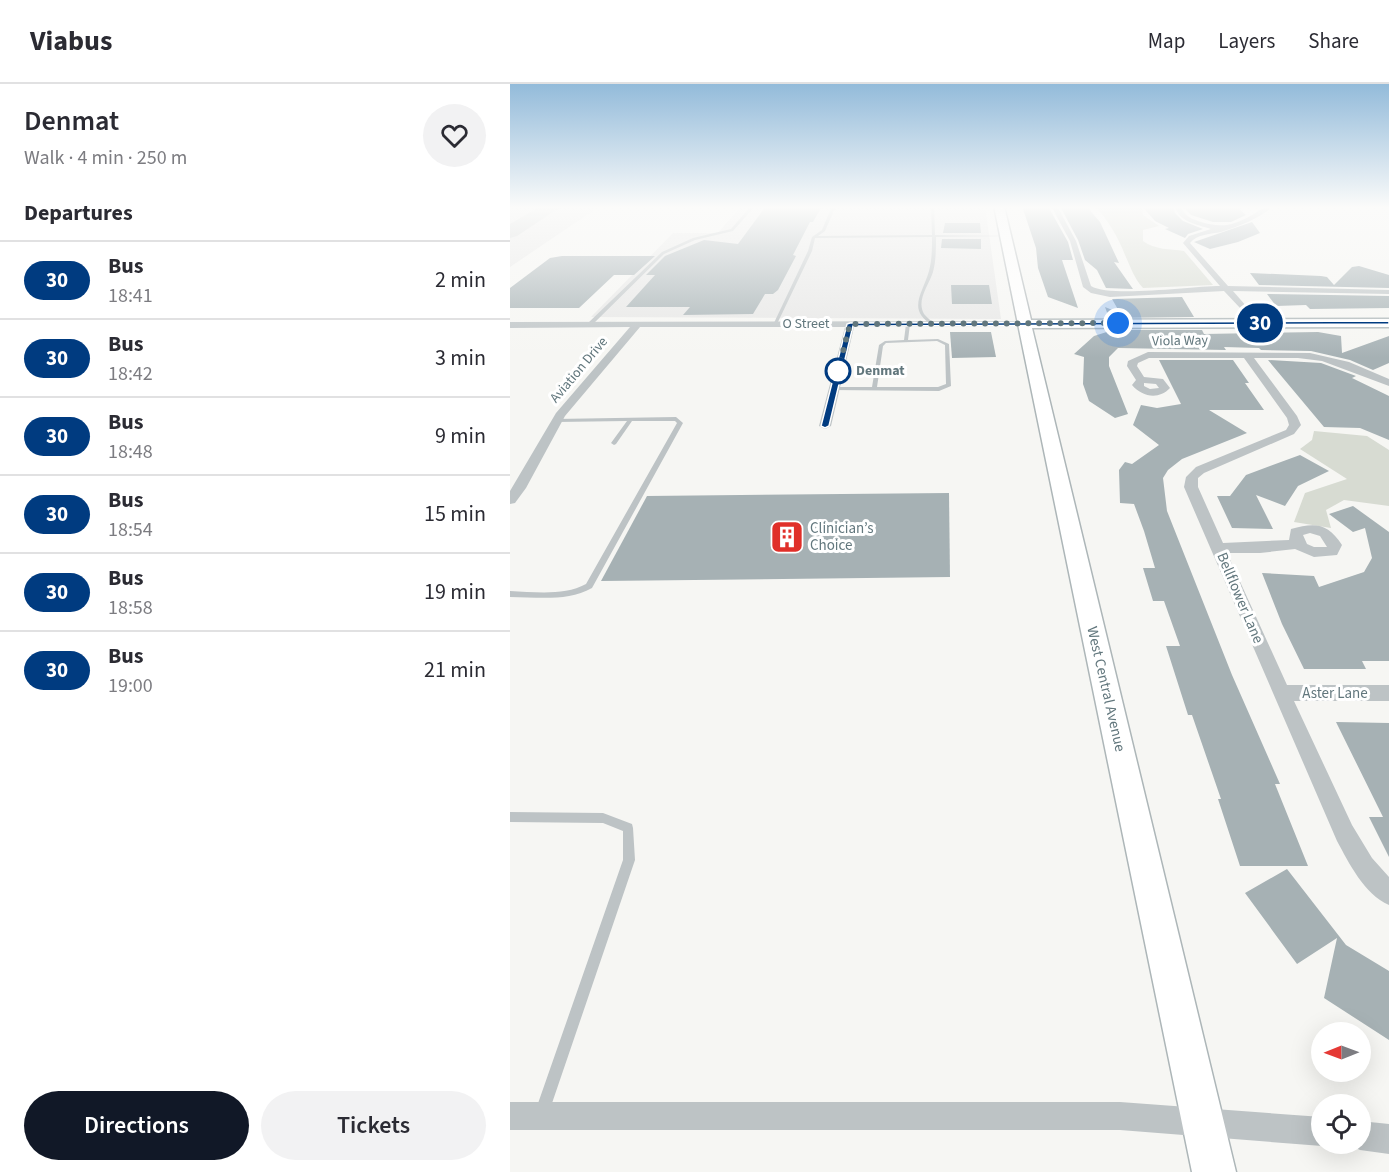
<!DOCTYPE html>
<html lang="en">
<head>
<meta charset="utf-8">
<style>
	:root { --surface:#fff; --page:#f2f2f3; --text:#2b2b33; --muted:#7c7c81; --line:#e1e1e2; --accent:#111827 }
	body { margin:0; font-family:"Source Sans 3",sans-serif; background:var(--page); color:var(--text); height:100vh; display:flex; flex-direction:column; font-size:22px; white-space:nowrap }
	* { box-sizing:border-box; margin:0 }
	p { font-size:20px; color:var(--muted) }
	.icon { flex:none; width:33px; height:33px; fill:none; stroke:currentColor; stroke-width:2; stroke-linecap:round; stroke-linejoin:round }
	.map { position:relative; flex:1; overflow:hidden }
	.drawer { display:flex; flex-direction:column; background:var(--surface); width:510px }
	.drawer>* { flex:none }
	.badge { padding:0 12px; border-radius:20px; font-size:21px; line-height:39px }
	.needle { width:39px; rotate:269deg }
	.fabs { position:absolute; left:801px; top:938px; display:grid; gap:12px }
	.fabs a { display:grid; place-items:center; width:60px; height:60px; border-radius:50%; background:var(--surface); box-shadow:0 6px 24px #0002; font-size:30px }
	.you { position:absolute; width:30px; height:30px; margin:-15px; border:4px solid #fff; border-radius:50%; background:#1a73e8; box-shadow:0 0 0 9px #1a73e833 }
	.map>.badge { position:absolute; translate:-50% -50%; box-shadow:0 0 0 3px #fff }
	h2 { padding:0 24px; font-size:22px; line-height:54px }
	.round { display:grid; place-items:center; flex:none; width:63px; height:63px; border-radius:32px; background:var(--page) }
	.headline { display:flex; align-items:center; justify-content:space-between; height:102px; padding:0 24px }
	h1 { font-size:28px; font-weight:600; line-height:45px }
	.primary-button { display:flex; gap:12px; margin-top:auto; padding:12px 24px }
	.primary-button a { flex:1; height:69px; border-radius:36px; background:var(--accent); color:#fff; font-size:24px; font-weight:600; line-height:69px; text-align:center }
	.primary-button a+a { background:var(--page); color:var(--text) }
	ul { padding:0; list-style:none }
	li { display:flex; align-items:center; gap:18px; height:78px; padding:0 24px; border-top:2px solid var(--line) }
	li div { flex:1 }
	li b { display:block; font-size:22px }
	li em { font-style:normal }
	li .badge { min-width:66px; font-weight:700; text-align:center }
	header { display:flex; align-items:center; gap:36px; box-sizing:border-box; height:84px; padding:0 30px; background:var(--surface); border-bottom:2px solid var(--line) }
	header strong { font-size:28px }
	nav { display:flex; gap:33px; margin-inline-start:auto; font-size:21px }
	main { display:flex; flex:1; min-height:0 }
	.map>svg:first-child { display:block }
	.built { fill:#e7e7e6 }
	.green { fill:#d7dbd2 }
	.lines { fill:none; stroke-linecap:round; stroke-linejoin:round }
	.taxiway { fill:#cacece; fill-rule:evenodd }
	.building { fill:#a6b1b4 }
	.secondary-casing { stroke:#adb6b8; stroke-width:3 }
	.primary-casing { stroke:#afb6b8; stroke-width:3 }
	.lane { fill:#bdc3c5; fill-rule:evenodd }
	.street { fill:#bdc3c5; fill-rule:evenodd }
	.secondary { fill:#fff; fill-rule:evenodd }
	.primary { fill:#fff; fill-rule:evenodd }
	.line { fill:#003b80; stroke:#fff; stroke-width:1.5 }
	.walk { stroke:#62777d; stroke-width:6; stroke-dasharray:0 10.8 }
	.stop-dot { fill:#fff; stroke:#003b80; stroke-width:3 }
	.labels { text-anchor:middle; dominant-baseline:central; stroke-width:6; stroke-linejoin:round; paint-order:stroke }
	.far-street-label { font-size:14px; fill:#62777d; stroke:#fff }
	.far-stop-label { font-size:14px; font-weight:bold; fill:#62777d; stroke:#fff; text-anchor:start }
	.poi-label { font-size:15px; fill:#62777d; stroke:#fff; text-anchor:start }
	.street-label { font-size:15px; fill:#62777d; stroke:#fff }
</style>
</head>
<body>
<header>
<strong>Viabus</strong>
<nav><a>Map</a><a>Layers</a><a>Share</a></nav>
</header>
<main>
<section class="drawer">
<div class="headline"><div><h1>Denmat</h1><p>Walk · 4 min · 250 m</p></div><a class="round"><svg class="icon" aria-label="heart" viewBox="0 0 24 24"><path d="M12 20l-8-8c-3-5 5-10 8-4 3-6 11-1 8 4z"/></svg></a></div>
<h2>Departures</h2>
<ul>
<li><span class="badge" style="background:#003b80;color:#fff">30</span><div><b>Bus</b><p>18:41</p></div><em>2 min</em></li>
<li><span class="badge" style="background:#003b80;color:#fff">30</span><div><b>Bus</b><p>18:42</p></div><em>3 min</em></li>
<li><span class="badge" style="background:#003b80;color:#fff">30</span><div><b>Bus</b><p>18:48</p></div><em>9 min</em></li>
<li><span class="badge" style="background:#003b80;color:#fff">30</span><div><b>Bus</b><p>18:54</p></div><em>15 min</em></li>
<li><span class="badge" style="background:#003b80;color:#fff">30</span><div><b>Bus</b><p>18:58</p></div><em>19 min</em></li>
<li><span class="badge" style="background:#003b80;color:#fff">30</span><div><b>Bus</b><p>19:00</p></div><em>21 min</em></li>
</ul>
<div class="primary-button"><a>Directions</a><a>Tickets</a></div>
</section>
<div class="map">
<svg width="879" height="1088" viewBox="0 0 879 1088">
	<rect width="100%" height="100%" fill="#f6f6f3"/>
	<g class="built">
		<path d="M0 122H90L0 183Z"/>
		<path d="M231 122H475L491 235 81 233 163 149H208Z"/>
	</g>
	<g class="green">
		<path d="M585 122H632L633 131 649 142 633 146V157C645 166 660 165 674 167L703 201 633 204C624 194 621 184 615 171 608 153 598 136 585 122Z"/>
		<path d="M804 347 857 352 879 366V422L834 416 816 426 821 444 784 438 795 409 837 395 790 365 802 356Z"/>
	</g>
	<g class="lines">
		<path class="taxiway" d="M31 122H52L7 152 0 154V140Z"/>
	</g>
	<g class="building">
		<path d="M256 122H312L303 138H300L283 171 286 172 268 206 263 210H255L243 230 173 231 180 223H116L145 191H136L155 172 194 156 228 160Z"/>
		<path d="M512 122 539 124 558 158 563 176H552L568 224 538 213 528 184 526 164Z"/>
		<path d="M632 122H663L665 129 673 137 693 145 678 150 675 154 655 145 659 144 645 137Z"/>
		<path d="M673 122H726L736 131 721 138H703L681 131Z"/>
		<path d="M577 123 590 138 609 179 604 178 623 205 596 204 587 186 575 176 568 156 551 124Z"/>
		<path d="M742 138 750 149 728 158 700 165 684 158Z"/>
		<path d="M435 139H470L471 149H433Z"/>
		<path d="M432 155H471V165L431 164Z"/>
		<path d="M52 172H145L124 191H104L69 224H0V204L40 174Z"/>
		<path d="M849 182 879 191V204L749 201 740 189 811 192 817 193 824 201 842 183Z"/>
		<path d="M441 201H479L482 220H442Z"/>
		<path d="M757 210 879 212V224L800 225 796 221 766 222Z"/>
		<path d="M672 213 684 233 599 234 595 223 610 229 602 215Z"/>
		<path d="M603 246H692L694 250 808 248 831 252 832 269 879 252V279L863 286 840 276 801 267 751 266 749 264 714 263 716 266 608 264 599 273V282L618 330 605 334 579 317 573 300 574 273 564 270 584 252Z"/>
		<path d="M440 248H481L486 273 442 274Z"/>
		<path d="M649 276H723L739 299H735L754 326H699L737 349 672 375 658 386 653 394 657 427 722 591 770 700H765L798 782H730L708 715H711L682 631H678L656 562H670L654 517H643L633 484H645L634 447 624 420 610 419 609 386 615 378 622 380 649 361 623 341 631 321 647 324 671 320Z"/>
		<path d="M758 276 811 279 846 292 842 294 879 312V356L850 344 814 343Z"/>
		<path d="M790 371 819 387 788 402 775 422 746 411 763 445 722 444 707 412H720L736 391Z"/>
		<path d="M439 409 440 493 91 497 137 412Z"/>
		<path d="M843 422 879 448V577H852L856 585H794L772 540 752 489 804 492 809 503 854 488 862 474 855 444 843 448 819 430Z"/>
		<path d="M826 638 879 639V773L859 733H873Z"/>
		<path d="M777 785 836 861 879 887V956L814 914 827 854 787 880 735 809Z"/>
	</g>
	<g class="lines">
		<g class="secondary-casing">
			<path id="secondary" d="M879 235V243L522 244 726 1088H682L508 240 515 236Z"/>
		</g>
		<g class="primary-casing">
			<path id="primary" d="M484 122H494L522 240 520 243 515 244 508 240Z"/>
		</g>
		<g class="lane">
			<path d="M241 122H245L223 147 185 156 154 170 81 242H77V240L152 168 183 154 221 145Z"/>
			<path d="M322 122H326L315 147 308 152 422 151 421 122H424L425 151 498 152 426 153C426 165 426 177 423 188 419 201 406 216 414 230 417 234 422 237 425 240L423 241C396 226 413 209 419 187 422 176 422 165 422 153L305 154 302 167 267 240 263 241 298 167 302 153 312 146Z"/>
			<path d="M398 239 400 240 398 256 428 255 439 260 441 302 429 307 322 306 321 305 324 303H362L369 261 375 257 394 256 396 240ZM427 257 435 261 436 300 428 303H367L373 262 376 259Z"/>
			<path d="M166 333 173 339 82 504C57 518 27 513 0 513V507C25 508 54 512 76 500L167 339 165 337H122L106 360 104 361 101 359 117 337 47 338 44 336 45 335Z"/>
			<path d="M0 728 93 729 122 740 123 744 125 776 39 1028 37 1033 32 1035 27 1033 25 1028 113 776V747L93 739 0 738Z"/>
		</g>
		<g class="street">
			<path d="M541 122H547L566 157 581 202C601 214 681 202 710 202L673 159 679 152 701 145C686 140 669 138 665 122H671C674 131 679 134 688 137 710 144 721 143 742 131 749 127 754 122 763 122 749 135 729 142 711 148 701 150 687 150 680 159L718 202 879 206V210L723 207 751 239 747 242 714 207 600 213 581 209 573 203 560 157Z"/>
			<path d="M515 237 518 238V242L344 243 321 342 315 345 309 342 335 243H130L55 332 16 404 5 419 0 420V407L46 329 120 243 0 244V238Z"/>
			<path d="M638 268 800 269 839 278 879 295V302L812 277 788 274H744L787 332 791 341 784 350 694 389 688 394V403L713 459 779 456 781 445C805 438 818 439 832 461L827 471 804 473 785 465 750 469H717L777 601H879V617H784L842 741 862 774 879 793V821C854 810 839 779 827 757L674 403 676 393 686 383 776 346 779 341 777 334 734 274H639L628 279 627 282 634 293 653 295 660 304C649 316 632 313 622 301L626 296 617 282 618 277ZM634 299 646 300 649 304 640 305 634 302ZM800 449 810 452 817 463H804L797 460 793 451Z"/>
			<path d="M0 1018H610L812 1033V1059H820L812 1062 610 1046H0Z"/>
			<path d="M850 1037 879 1040V1070L850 1066 840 1061 839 1059H850Z"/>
		</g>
		<use href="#secondary" class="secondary"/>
		<use href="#primary" class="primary"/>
	</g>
	<linearGradient id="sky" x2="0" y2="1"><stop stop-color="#93bbda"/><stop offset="0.45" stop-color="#fbfbfa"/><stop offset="1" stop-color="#fbfbfa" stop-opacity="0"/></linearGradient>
	<rect width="879" height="274" fill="url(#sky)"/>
	<path class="line" d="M879 237V240L343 242 319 342 315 344 311 342 337 240 340 239Z"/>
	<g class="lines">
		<path class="walk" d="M328 287 340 240 608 239"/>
	</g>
	<defs>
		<g id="building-square" transform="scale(1.725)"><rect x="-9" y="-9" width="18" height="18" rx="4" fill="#e02f29" stroke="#fff"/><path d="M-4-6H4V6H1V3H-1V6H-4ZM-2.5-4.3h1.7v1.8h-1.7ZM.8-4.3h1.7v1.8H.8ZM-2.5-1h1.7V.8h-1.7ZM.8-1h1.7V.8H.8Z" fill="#fff"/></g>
	</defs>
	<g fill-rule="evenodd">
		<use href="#building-square" x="277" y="453"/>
	</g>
	<circle class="stop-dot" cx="328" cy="287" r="12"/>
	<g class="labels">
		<g class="far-street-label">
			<text x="296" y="240">O Street</text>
			<text transform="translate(670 257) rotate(-1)">Viola Way</text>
			<text transform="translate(69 286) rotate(-50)">Aviation Drive</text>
		</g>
		<g class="far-stop-label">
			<text x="346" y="287">Denmat</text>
		</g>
		<g class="poi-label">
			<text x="300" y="444">Clinician’s<tspan x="300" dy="17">Choice</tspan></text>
		</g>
		<g class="street-label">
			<text transform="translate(730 514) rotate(67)">Bellflower Lane</text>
			<text transform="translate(596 605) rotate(77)">West Central Avenue</text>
			<text x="825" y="609">Aster Lane</text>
		</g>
	</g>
</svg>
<div class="fabs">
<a><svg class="needle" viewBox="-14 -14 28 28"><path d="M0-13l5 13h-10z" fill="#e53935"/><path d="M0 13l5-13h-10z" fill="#7c7c81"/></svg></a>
<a><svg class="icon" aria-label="locate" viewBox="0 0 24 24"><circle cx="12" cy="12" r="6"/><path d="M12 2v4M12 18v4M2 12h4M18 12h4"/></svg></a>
</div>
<div class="you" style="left:608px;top:239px"></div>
<b class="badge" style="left:750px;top:239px;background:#003b80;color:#fff">30</b>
</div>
</main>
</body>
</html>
